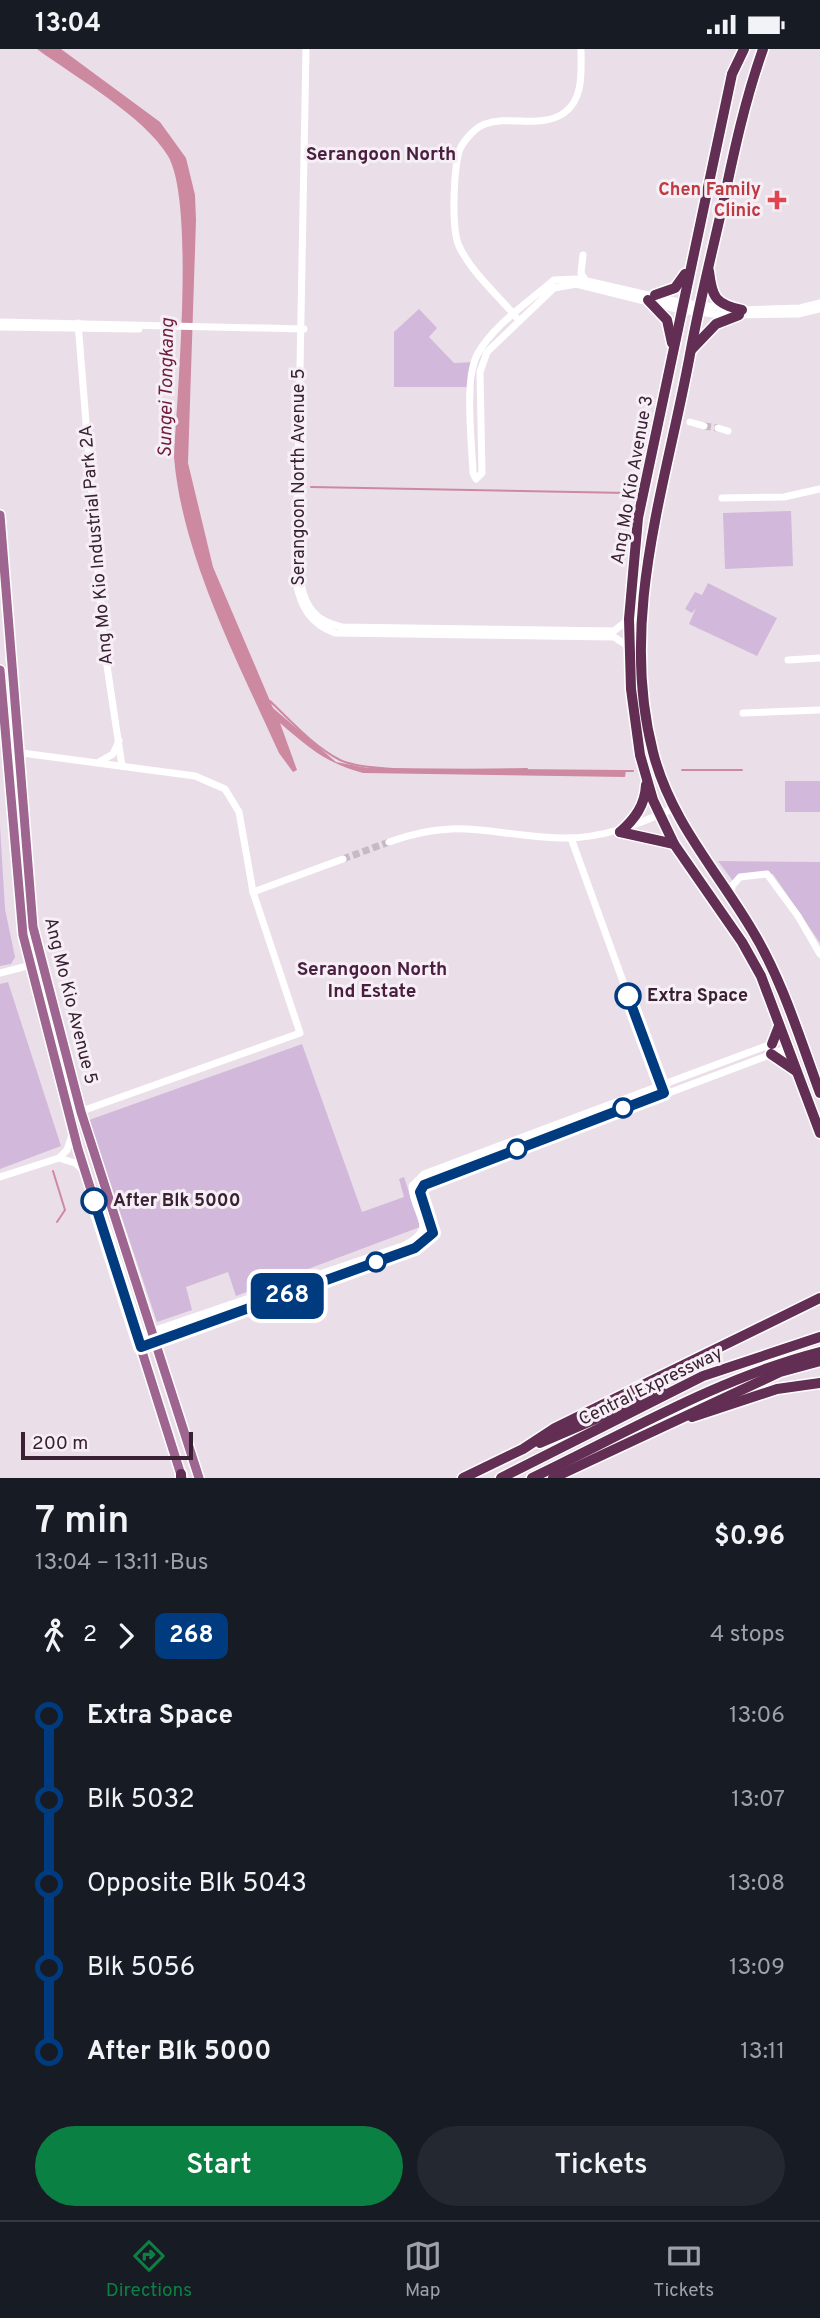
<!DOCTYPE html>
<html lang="en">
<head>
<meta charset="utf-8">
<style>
	:root { --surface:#171b24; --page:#242831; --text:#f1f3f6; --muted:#9ea1a6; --line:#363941; --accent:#0b8043 }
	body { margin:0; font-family:Overpass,sans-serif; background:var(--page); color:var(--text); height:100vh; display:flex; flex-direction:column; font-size:26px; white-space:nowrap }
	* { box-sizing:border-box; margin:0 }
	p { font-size:23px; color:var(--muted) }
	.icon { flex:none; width:38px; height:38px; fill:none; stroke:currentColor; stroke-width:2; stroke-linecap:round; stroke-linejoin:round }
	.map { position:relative; height:1429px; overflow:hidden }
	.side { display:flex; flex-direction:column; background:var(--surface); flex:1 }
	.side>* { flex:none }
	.badge { padding:0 14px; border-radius:10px; font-size:24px; line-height:46px }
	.scale { position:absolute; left:21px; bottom:18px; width:172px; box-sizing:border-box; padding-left:7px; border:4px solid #392133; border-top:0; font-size:19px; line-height:24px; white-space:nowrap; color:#392133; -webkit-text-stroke:5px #f6eff6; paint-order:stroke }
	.map>.badge { position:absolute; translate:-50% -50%; box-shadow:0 0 0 4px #fff }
	.legs { display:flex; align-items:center; gap:10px; height:77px; padding:0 35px; font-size:23px }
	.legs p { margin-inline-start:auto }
	.headline { display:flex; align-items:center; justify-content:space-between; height:119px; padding:0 35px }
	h1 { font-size:38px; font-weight:600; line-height:52px }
	.action { display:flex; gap:14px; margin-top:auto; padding:14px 35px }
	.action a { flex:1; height:80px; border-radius:42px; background:var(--accent); color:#fff; font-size:28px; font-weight:600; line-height:80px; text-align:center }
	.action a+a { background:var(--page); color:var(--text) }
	ul { padding:0 35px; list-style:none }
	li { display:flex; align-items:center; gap:24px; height:84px; font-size:26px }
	li i { display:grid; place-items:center; width:10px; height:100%; margin:0 9px; background:currentColor }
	li i::after { content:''; width:18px; height:18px; margin:-9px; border:5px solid; border-radius:50%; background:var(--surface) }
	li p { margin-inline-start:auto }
	li:first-child i { background:linear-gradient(#0000 50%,currentColor 0) }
	li:last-child i { background:linear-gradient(currentColor 50%,#0000 0) }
	.status { display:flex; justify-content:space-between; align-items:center; height:49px; padding:0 35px; background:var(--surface); direction:ltr }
	.status svg { height:19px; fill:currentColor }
	.dock { display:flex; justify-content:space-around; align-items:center; height:98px; border-top:2px solid var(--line); background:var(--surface); font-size:19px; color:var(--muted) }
	.dock a { display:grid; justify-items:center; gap:4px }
	.dock .active { color:var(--accent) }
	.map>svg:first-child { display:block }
	.green { fill:#d2b8da }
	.water { fill:#cd89a0 }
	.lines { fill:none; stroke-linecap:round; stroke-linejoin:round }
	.stream { stroke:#cd89a0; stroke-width:2 }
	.minor-tunnel { stroke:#c7b9c5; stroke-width:7; stroke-dasharray:7 3.5; stroke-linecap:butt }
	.major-casing { stroke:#fff; stroke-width:12 }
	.highway-casing { stroke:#fff; stroke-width:13 }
	.minor { stroke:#fff; stroke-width:7 }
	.major { stroke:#9d6590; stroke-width:9 }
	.highway { stroke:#632e54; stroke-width:10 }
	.line-1-casing { stroke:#fff; stroke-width:16 }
	.line-1 { stroke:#003b80; stroke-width:10 }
	.health-dot { fill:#e0444e; stroke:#f6eff6; stroke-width:2.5 }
	.stop-1-dot { fill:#fff; stroke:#003b80; stroke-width:3.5 }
	.labels { text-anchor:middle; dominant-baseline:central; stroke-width:6; stroke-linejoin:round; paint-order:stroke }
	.health-label { font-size:18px; font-weight:bold; fill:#be3a42; stroke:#f6eff6; text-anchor:end }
	.street-label { font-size:18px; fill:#392133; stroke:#f6eff6 }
	.stop-label { font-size:18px; font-weight:bold; fill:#392133; stroke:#f6eff6; text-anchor:start }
	.neighbourhood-label { font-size:19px; font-weight:bold; fill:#4a1e3f; stroke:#f6eff6 }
	.water-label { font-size:19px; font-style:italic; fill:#711e3a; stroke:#f6eff6 }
</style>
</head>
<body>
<div class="status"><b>13:04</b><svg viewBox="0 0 49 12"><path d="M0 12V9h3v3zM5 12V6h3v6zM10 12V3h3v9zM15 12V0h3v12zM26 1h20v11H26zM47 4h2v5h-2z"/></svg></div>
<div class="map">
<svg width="820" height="1429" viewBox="0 0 820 1429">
	<rect width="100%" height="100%" fill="#eadfe9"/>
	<g class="green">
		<path d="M419 260 437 279 429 288 454 314 476 313 474 338H394V283Z"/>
		<path d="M791 462 793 517 725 520 723 464Z"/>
		<path d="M708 534 777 569 757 607 689 575 696 559 692 564 685 560 695 543 702 546Z"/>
		<rect x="785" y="732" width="35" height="31"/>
		<path d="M0 777 5 860 15 908 11 915 0 917Z"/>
		<path d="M718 812 820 813V894L773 825 742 824 733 832Z"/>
		<path d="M8 933 61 1097 0 1120V935Z"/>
		<path d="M302 995 362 1163 404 1148 399 1130 404 1128 420 1178 236 1247 228 1223 186 1238 192 1261 157 1273 89 1071Z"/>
	</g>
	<path class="water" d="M37 0H61L160 73 186 109 195 146 196 171 188 414 213 518 273 659 336 713 368 719 626 721 625 728 363 724C326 714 309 699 280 674L297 721 293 723 279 704C239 615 182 507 174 408 177 346 195 153 168 107 144 67 75 28 37 0Z"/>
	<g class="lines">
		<g class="stream">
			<path d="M311 438 628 444"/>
			<path d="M270 652C291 672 313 697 340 711 371 726 486 720 527 720"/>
			<path d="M682 721H742"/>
			<path d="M624 722H633"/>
			<path d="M53 1122 65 1161 57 1173"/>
		</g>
		<g class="minor-tunnel">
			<path d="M704 377 718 379"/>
			<path d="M343 810 389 793"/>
		</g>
		<g class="major-casing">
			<g id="major">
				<path d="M0 466 33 878 81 1063 199 1429"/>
				<path d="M0 621 23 886 78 1100 182 1429"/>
			</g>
		</g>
		<g class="highway-casing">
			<g id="highway">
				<path d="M744 0 732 25 638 469 629 570 631 640 640 706 653 751 674 795 742 893 761 927 820 1084"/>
				<path d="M763 0C745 51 734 102 723 155 712 203 700 251 691 300 667 434 618 567 653 703 670 771 717 822 752 881 782 930 800 990 820 1044"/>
				<path d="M709 222C712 248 715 255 742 261"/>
				<path d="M655 246 675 239 685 225"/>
				<path d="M648 251 667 271 672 294"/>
				<path d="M692 300 716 275 739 266"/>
				<path d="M620 783C635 770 645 756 646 736"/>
				<path d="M620 783 674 795"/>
				<path d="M772 995 779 977"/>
				<path d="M771 1005 796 1022"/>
				<path d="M692 1368 777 1340 820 1334"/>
				<path d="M540 1394 661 1342"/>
				<path d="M181 1425V1429"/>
				<path d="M463 1429 523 1400 555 1379 820 1249"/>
				<path d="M501 1429 703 1327 820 1288"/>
				<path d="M532 1429C626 1384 719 1329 820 1303"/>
				<path d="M553 1429 780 1323 820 1312"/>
			</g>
		</g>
		<g class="minor">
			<path d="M306 0 296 532C300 558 311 575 335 584L614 588 628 597"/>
			<path d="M583 206 581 224 586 232"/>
			<path d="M820 254 800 259 742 261 683 254 578 230 554 231C529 253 493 276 477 306 464 331 472 395 473 424L476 430 482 424 480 323 487 303 554 239 576 235 681 261 722 266 798 265 820 260"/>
			<path d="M516 268C497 245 471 223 459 197 451 179 454 126 458 106 460 95 474 79 485 75 510 66 541 80 564 64 584 50 581 22 581 0"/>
			<path d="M0 273 304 280"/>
			<path d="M78 274 104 597 122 717"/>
			<path d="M0 278 139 280"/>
			<path d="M690 373 704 377"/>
			<path d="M718 379 728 382"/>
			<path d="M722 449 784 448 820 440"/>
			<path d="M301 471 303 364"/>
			<path d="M301 535C306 560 317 573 342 578L614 582 629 570"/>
			<path d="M788 611 820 609"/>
			<path d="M743 664 820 661"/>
			<path d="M7 702 195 727 225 740 239 763 253 843 300 984 68 1067"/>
			<path d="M99 713 113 705 119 692"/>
			<path d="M571 789 662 1040"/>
			<path d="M389 793C459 767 492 787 560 789 602 790 637 776 674 759"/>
			<path d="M253 843 343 810"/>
			<path d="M731 847 732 837 740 828 767 825 798 867 820 905"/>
			<path d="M0 924 31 916"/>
			<path d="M73 1083 67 1101 59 1109 75 1114 84 1122"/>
			<path d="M0 1128 59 1109"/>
			<path d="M138 1287 405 1196C440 1177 413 1167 412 1137L424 1125 785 990"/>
			<path d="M141 1298 415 1199 433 1184 420 1143 432 1133 788 999"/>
		</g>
		<use href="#major" class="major"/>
		<use href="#highway" class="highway"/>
	</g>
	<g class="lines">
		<g class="line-1-casing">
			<path id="line-1" d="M94 1152 141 1298 415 1199 433 1184 420 1143 424 1136 664 1044 628 947"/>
		</g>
		<use href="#line-1" class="line-1"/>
	</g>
	<path class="health-dot" d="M773.5 140.5h7v7h7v7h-7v7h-7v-7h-7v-7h7z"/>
	<g class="stop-1-dot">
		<circle cx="628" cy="947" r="12"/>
		<circle cx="623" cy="1059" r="9"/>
		<circle cx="517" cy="1100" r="9"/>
		<circle cx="94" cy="1152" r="12"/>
		<circle cx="376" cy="1213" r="9"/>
	</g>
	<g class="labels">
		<g class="health-label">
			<text x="761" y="141">Chen Family<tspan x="761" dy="21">Clinic</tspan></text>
		</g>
		<g class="street-label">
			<text transform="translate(299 428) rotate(-90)">Serangoon North Avenue 5</text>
			<text transform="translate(633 431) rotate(-80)">Ang Mo Kio Avenue 3</text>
			<text transform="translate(97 496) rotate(-95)">Ang Mo Kio Industrial Park 2A</text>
			<text transform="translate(70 952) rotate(76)">Ang Mo Kio Avenue 5</text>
			<text transform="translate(651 1338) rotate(-26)">Central Expressway</text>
		</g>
		<g class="stop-label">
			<text x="647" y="947">Extra Space</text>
			<text x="113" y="1152">After Blk 5000</text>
		</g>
		<g class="neighbourhood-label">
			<text x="381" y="106">Serangoon North</text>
			<text x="372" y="921">Serangoon North<tspan x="372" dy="22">Ind Estate</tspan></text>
		</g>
		<g class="water-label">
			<text transform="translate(167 339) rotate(-89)">Sungei Tongkang</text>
		</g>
	</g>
</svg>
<div class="scale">200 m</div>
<b class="badge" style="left:287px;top:1247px;background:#003b80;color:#fff">268</b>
</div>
<section class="side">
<div class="headline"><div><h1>7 min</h1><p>13:04 – 13:11 · Bus</p></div><b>$0.96</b></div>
<div class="legs"><svg class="icon" aria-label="walk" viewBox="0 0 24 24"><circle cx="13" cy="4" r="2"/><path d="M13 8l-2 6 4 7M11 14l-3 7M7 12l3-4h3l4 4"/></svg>2<svg class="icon" aria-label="forward" viewBox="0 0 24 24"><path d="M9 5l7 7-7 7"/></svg><b class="badge" style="background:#003b80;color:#fff">268</b><p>4 stops</p></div>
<ul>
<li><i style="color:#003b80"></i><b>Extra Space</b><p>13:06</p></li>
<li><i style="color:#003b80"></i><span>Blk 5032</span><p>13:07</p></li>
<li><i style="color:#003b80"></i><span>Opposite Blk 5043</span><p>13:08</p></li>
<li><i style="color:#003b80"></i><span>Blk 5056</span><p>13:09</p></li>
<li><i style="color:#003b80"></i><b>After Blk 5000</b><p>13:11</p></li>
</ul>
<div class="action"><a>Start</a><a>Tickets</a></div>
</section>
<nav class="dock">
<a class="active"><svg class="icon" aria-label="directions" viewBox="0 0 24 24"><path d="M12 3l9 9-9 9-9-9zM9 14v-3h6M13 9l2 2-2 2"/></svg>Directions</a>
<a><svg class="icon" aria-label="map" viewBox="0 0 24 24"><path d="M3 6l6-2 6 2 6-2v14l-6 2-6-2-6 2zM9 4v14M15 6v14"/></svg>Map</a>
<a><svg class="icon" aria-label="tickets" viewBox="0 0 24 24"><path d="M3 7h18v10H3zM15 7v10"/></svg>Tickets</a>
</nav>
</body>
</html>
